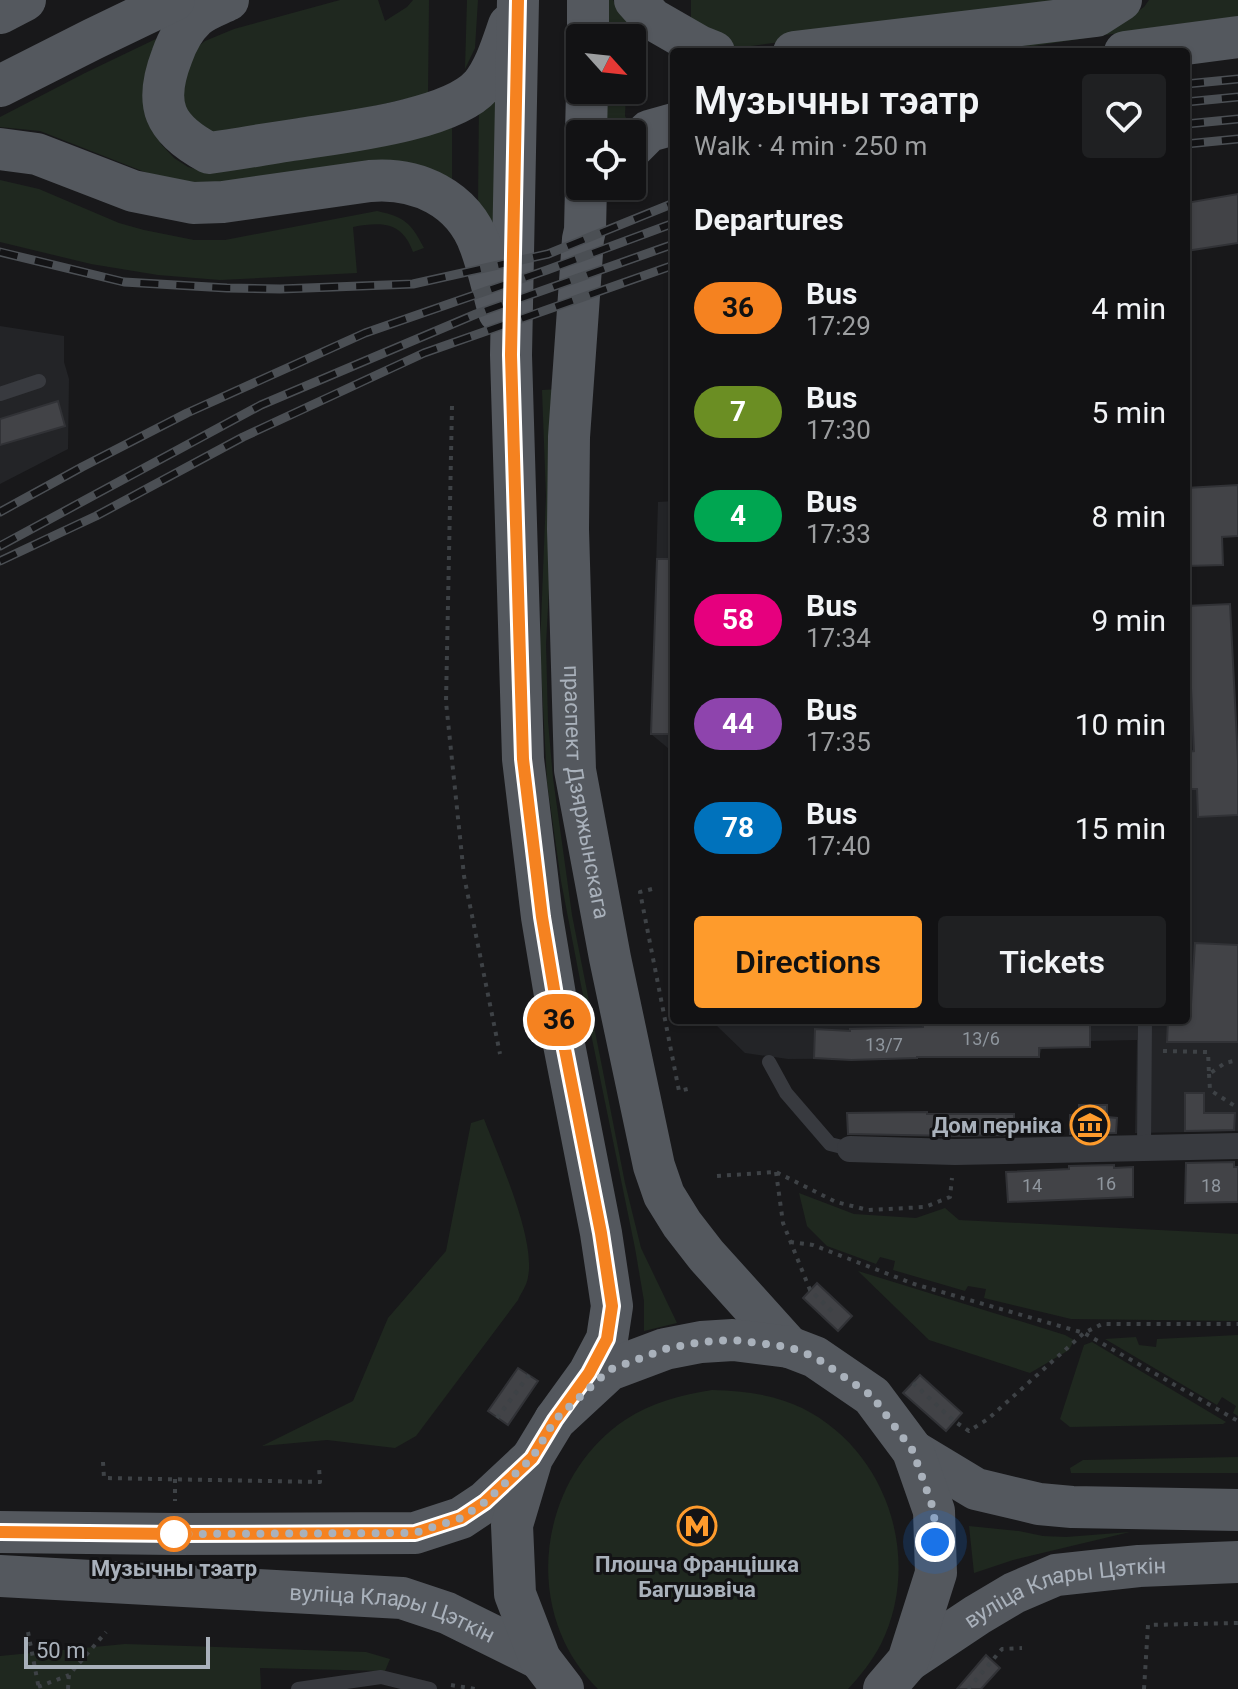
<!DOCTYPE html>
<html lang="en">
<head>
<meta charset="utf-8">
<style>
	:root { --surface:#121214; --page:#1f2022; --text:#f1f3f6; --muted:#9c9ea0; --line:#313234; --accent:#fe9b2c }
	body { margin:0; font-family:Roboto,sans-serif; background:var(--page); color:var(--text); height:100vh; display:flex; flex-direction:column; font-size:30px; white-space:nowrap }
	* { box-sizing:border-box; margin:0 }
	p { font-size:26px; color:var(--muted) }
	.icon { flex:none; width:44px; height:44px; fill:none; stroke:currentColor; stroke-width:2; stroke-linecap:round; stroke-linejoin:round }
	.map { position:relative; flex:1; overflow:hidden }
	.drawer { position:absolute; left:670px; top:48px; width:520px; height:976px; display:flex; flex-direction:column; background:var(--surface); border-radius:8px; box-shadow:0 2px 6px #0004,0 0 0 2px var(--line) }
	.drawer>* { flex:none }
	.badge { padding:0 16px; border-radius:26px; font-size:28px; line-height:52px }
	.needle { width:52px; rotate:117deg }
	.fabs { position:absolute; left:566px; top:24px; display:grid; gap:16px }
	.fabs a { display:grid; place-items:center; width:80px; height:80px; border-radius:8px; background:var(--surface); box-shadow:0 2px 6px #0004,0 0 0 2px var(--line); font-size:40px }
	.scale { position:absolute; left:24px; bottom:20px; width:186px; box-sizing:border-box; padding-left:8px; border:4px solid #a9b1bb; border-top:0; font-size:22px; line-height:28px; white-space:nowrap; color:#a9b1bb; -webkit-text-stroke:6px #131315; paint-order:stroke }
	.you { position:absolute; width:40px; height:40px; margin:-20px; border:6px solid #fff; border-radius:50%; background:#1a73e8; box-shadow:0 0 0 12px #1a73e833 }
	.map>.badge { position:absolute; translate:-50% -50%; box-shadow:0 0 0 4px #fff }
	h2 { padding:0 24px; font-size:30px; line-height:72px }
	.round { display:grid; place-items:center; flex:none; width:84px; height:84px; border-radius:8px; background:var(--page) }
	.head { display:flex; align-items:center; justify-content:space-between; height:136px; padding:0 24px }
	h1 { font-size:38px; font-weight:600; line-height:60px }
	.action { display:flex; gap:16px; margin-top:auto; padding:16px 24px }
	.action a { flex:1; height:92px; border-radius:8px; background:var(--accent); color:#111; font-size:32px; font-weight:600; line-height:92px; text-align:center }
	.action a+a { background:var(--page); color:var(--text) }
	ul { padding:0; list-style:none }
	li { display:flex; align-items:center; gap:24px; height:104px; padding:0 24px }
	li div { flex:1 }
	li b { display:block; font-size:30px }
	li em { font-style:normal }
	li .badge { min-width:88px; font-weight:700; text-align:center }
	.map>svg:first-child { display:block }
	.built { fill:#232427 }
	.green { fill:#1f281f }
	.building { fill:#424347; stroke:#313236; stroke-width:2 }
	.lines { fill:none; stroke-linecap:round; stroke-linejoin:round }
	.path { stroke:#3e4246; stroke-width:4; stroke-dasharray:4 6; stroke-linecap:butt }
	.lane { stroke:#383a3f; stroke-width:14 }
	.street { stroke:#383a3f; stroke-width:26 }
	.primary { stroke:#54585e; stroke-width:42 }
	.rail-casing { stroke:#4b4f54; stroke-width:9 }
	.rail { stroke:#131315; stroke-width:6; stroke-dasharray:18; stroke-linecap:butt }
	.line-casing { stroke:#fff; stroke-width:18 }
	.line { stroke:#f58220; stroke-width:12 }
	.walk { stroke:#a9b1bb; stroke-width:8; stroke-dasharray:0 14.4 }
	.stop-dot { fill:#fff; stroke:#f58220; stroke-width:4 }
	.labels { text-anchor:middle; dominant-baseline:central; stroke-width:6; stroke-linejoin:round; paint-order:stroke }
	.number-label { font-size:18px; fill:#8f969e }
	.street-label { font-size:22px; fill:#a9b1bb; stroke:#131315 }
	.poi-label { font-size:22px; font-weight:bold; fill:#a9b1bb; stroke:#131315; text-anchor:end }
	.stop-label { font-size:22px; font-weight:bold; fill:#a9b1bb; stroke:#131315 }
</style>
</head>
<body>
<div class="map">
<svg width="1238" height="1689" viewBox="0 0 1238 1689">
	<rect width="100%" height="100%" fill="#18181a"/>
	<g class="built">
		<path d="M0 326 64 336V362L69 379 68 449 0 484Z"/>
		<path d="M674 501V753L651 734 658 502Z"/>
		<path d="M1230 604 1238 761V1131L1135 1133 1137 1040 1091 1041 1090 1047 1042 1048 1039 1057 788 1059 745 1053 716 1025V1020H1186V606Z"/>
	</g>
	<g class="green">
		<path d="M340 0H378L385 21 407 7 413 0H429L428 94 214 142 188 126 176 80 185 57 205 41 234 29Z"/>
		<path d="M467 0H478L475 48 465 69Z"/>
		<path d="M604 0H613L632 28 628 38H603Z"/>
		<path d="M691 0H1092L744 47 717 44 691 28Z"/>
		<path d="M1149 0H1238V17L1171 25 995 52H926L1130 17 1144 7Z"/>
		<path d="M162 36 151 124 161 144 174 158 188 167 206 172 452 120V181L185 182 160 178 40 131 0 127V117L85 73Z"/>
		<path d="M501 72 498 233 478 209 479 101Z"/>
		<path d="M602 90H626L625 116 630 126 623 134H602Z"/>
		<path d="M0 180 39 189 119 223 144 230 194 240H225L377 211C405 217 411 223 424 248L413 252C402 221 381 222 353 227L357 273 220 280 158 275 91 264 0 242Z"/>
		<path d="M560 389 546 644 548 721 553 778 572 915 625 1183 641 1248 677 1323 644 1331V1301L635 1248 581 985 561 881 547 782 540 648 546 496 542 390Z"/>
		<path d="M484 1119C498 1156 536 1239 528 1277 527 1285 521 1293 518 1300L416 1436 395 1448 327 1440 262 1446 353 1401 388 1318 446 1251 471 1123Z"/>
		<path d="M799 1193 854 1214 916 1218 945 1208 959 1220 1238 1234V1321L1071 1319 984 1298 986 1289 968 1286 965 1291 893 1270 895 1261 880 1257 876 1264 827 1246 807 1226Z"/>
		<path d="M858 1271 1065 1335 1074 1340 1069 1350 1030 1373 929 1340Z"/>
		<path d="M1238 1335V1416L1233 1413 1236 1406 1222 1397 1217 1405 1105 1339 1136 1337 1139 1345 1156 1347 1157 1339Z"/>
		<path d="M1092 1342 1226 1422 1223 1424 1070 1427 1060 1419 1084 1345Z"/>
		<path d="M712 1390C743 1391 773 1394 802 1408 887 1450 923 1559 881 1644 872 1661 861 1675 848 1689H598C520 1613 537 1479 625 1420 652 1402 681 1395 712 1390Z"/>
		<path d="M1238 1457V1473H1071L1070 1468 1083 1460Z"/>
		<path d="M969 1526 1019 1531 1043 1536 1066 1537 1130 1532 1013 1560 974 1573Z"/>
		<path d="M125 1644 366 1652 390 1659 385 1671 260 1668 261 1689H0V1656Z"/>
	</g>
	<g class="building">
		<path d="M1238 194V243L1186 251V203Z"/>
		<path d="M58 401 65 426 0 445V419Z"/>
		<path d="M1238 485V536L1222 537 1223 565 1186 566V488Z"/>
		<path d="M657 559H674V734H651Z"/>
		<path d="M1230 604 1238 761V815L1198 817 1197 789H1186V752L1194 751 1189 647H1186V606Z"/>
		<path d="M1195 943 1238 945V1042H1167L1168 1020H1186V1004H1191Z"/>
		<path d="M923 1020H1090V1047L1039 1048V1057H917V1058L851 1060 814 1058 815 1029 850 1031V1029L923 1027Z"/>
		<path d="M1185 1093H1204V1113H1235L1234 1130 1185 1131Z"/>
		<path d="M1079 1105H1107V1117L1117 1118 1116 1133 1070 1134V1115L1079 1116Z"/>
		<path d="M927 1112V1114H1014V1135L955 1136 848 1134 847 1113Z"/>
		<path d="M1234 1162V1167H1238V1202L1185 1203 1186 1163Z"/>
		<path d="M1114 1165V1168L1133 1167V1197L1008 1202 1006 1172 1069 1169V1166Z"/>
		<path d="M817 1283 852 1316 838 1331 803 1298Z"/>
		<path d="M518 1368 538 1381 508 1425 488 1411Z"/>
		<path d="M920 1375 962 1413 946 1431 903 1393Z"/>
		<path d="M986 1655 1000 1668 981 1689H957Z"/>
	</g>
	<g class="lines">
		<g class="path">
			<path d="M452 406 446 702 464 876 500 1054"/>
			<path d="M652 889 640 892 679 1091 692 1088"/>
			<path d="M1163 1051 1208 1052 1209 1074 1225 1063 1238 1060"/>
			<path d="M1209 1074 1210 1090 1238 1108"/>
			<path d="M776 1172 783 1223 810 1290 836 1315"/>
			<path d="M717 1176 776 1172 836 1202 868 1210 925 1207 950 1197 952 1178"/>
			<path d="M790 1242 813 1245 914 1284 1084 1333 1238 1421"/>
			<path d="M913 1383 954 1421 969 1431 988 1419 1084 1333 1102 1324H1238"/>
			<path d="M497 1418 529 1375"/>
			<path d="M103 1462 104 1478 320 1482 319 1467"/>
			<path d="M175 1479V1501"/>
			<path d="M28 1632 39 1689"/>
			<path d="M451 1685 475 1689"/>
			<path d="M38 1687 69 1675"/>
			<path d="M68 1689 69 1675 106 1632"/>
			<path d="M968 1689 1002 1649 1022 1648"/>
			<path d="M1144 1689 1148 1625 1238 1623"/>
		</g>
		<g class="lane">
			<path d="M0 394 39 381"/>
			<path d="M769 1062 786 1093 830 1144 850 1149"/>
			<path d="M1144 1147 1145 1020"/>
			<path d="M298 1689 381 1677 430 1689"/>
		</g>
		<path class="street" d="M850 1149 955 1152 1238 1146"/>
		<g class="primary">
			<path d="M228 0C218 5 203 10 195 18 184 28 177 42 172 56 153 105 164 129 209 153 240 149 270 143 300 139 345 132 451 120 481 86 495 69 502 45 509 25"/>
			<path d="M518 0 511 355 523 759 542 917 559 1019 601 1233 612 1306 607 1339 589 1373 555 1420"/>
			<path d="M635 0 652 19 699 46 714 52"/>
			<path d="M0 13 25 0"/>
			<path d="M588 38V0"/>
			<path d="M794 52 1096 16 1121 0"/>
			<path d="M1125 52 1238 37"/>
			<path d="M0 86 93 39 174 0"/>
			<path d="M586 134 587 90"/>
			<path d="M632 148 649 131 674 124"/>
			<path d="M0 149 37 154 133 191 193 203 223 202 370 181C417 177 463 198 480 245 488 266 493 290 499 312"/>
			<path id="s1" d="M586 186 585 230 583 239 569 437 568 529 575 770 610 958 654 1166 664 1195 682 1224 706 1255 789 1347"/>
			<path d="M913 1451 976 1489 1039 1504 1072 1507 1238 1510"/>
			<path d="M0 1532 175 1534 415 1533 461 1518 485 1502 531 1459"/>
			<path id="s2" d="M0 1576 402 1598 447 1613 540 1659"/>
			<path id="s3" d="M908 1661 977 1615 1014 1593 1056 1575 1139 1566 1238 1562"/>
			<path d="M563 1689 540 1659 515 1594 512 1525 532 1458 555 1420 609 1370 665 1349 701 1342 733 1340 789 1347 815 1357 872 1396 913 1451 934 1511 936 1573 908 1661 884 1689"/>
		</g>
		<g class="rail-casing">
			<g id="rail">
				<path d="M1186 84 1238 79"/>
				<path d="M1186 102 1238 97"/>
				<path d="M1186 124 1238 119"/>
				<path d="M1186 144 1238 139"/>
				<path d="M0 252 124 282 227 288 280 289 413 284 548 254 674 203"/>
				<path d="M0 512 82 467 187 413 365 333 547 270 674 223"/>
				<path d="M0 546 261 405 476 314 674 244"/>
				<path d="M0 561 96 516 243 437 424 353 674 265"/>
			</g>
		</g>
		<use href="#rail" class="rail"/>
	</g>
	<g class="lines">
		<g class="line-casing">
			<path id="line" d="M0 1532 175 1534 415 1533 461 1518 485 1502 532 1458 555 1420 589 1373 607 1339 612 1306 601 1233 559 1019 542 917 523 759 511 355 518 0"/>
		</g>
		<use href="#line" class="line"/>
		<path class="walk" d="M174 1534 415 1533 461 1518 485 1502 532 1458 555 1420 609 1370 665 1349 701 1342 733 1340 789 1347 815 1357 872 1396 913 1451 934 1511 935 1542"/>
	</g>
	<defs>
		<g id="museum-ring" transform="scale(2)"><circle r="9.5" fill="#131315" stroke="#fe9b2c" stroke-width="1.5"/><path d="M0-6L6-3V-2H-6V-3ZM-5-1h2V3h-2ZM-1-1h2V3h-2ZM3-1h2V3H3ZM-6 4H6V6H-6Z" fill="#fe9b2c"/></g>
		<g id="metro-ring" transform="scale(2)"><circle r="9.5" fill="#131315" stroke="#fe9b2c" stroke-width="1.5"/><path d="M-5.5 5V-5H-3L0 0L3-5H5.5V5H3V-.5L0 4L-3-.5V5Z" fill="#fe9b2c"/></g>
	</defs>
	<g fill-rule="evenodd">
		<use href="#museum-ring" x="1090" y="1125"/>
		<use href="#metro-ring" x="697" y="1526"/>
	</g>
	<circle class="stop-dot" cx="174" cy="1534" r="16"/>
	<g class="labels">
		<g class="number-label">
			<text x="981" y="1038">13/6</text>
			<text x="884" y="1044">13/7</text>
			<text x="1106" y="1183">16</text>
			<text x="1032" y="1185">14</text>
			<text x="1211" y="1185">18</text>
		</g>
		<g class="street-label">
			<text stroke="none"><textPath href="#s1" startOffset="608">праспект Дзяржынскага</textPath></text>
			<text stroke="none"><textPath href="#s3" startOffset="176">вуліца Клары Цэткін</textPath></text>
			<text stroke="none"><textPath href="#s2" startOffset="396">вуліца Клары Цэткін</textPath></text>
		</g>
		<g class="poi-label">
			<text x="1062" y="1125">Дом перніка</text>
			<text x="697" y="1564" text-anchor="middle">Плошча Францішка<tspan x="697" dy="25">Багушэвіча</tspan></text>
		</g>
		<g class="stop-label">
			<text x="174" y="1568">Музычны тэатр</text>
		</g>
	</g>
</svg>
<div class="fabs">
<a><svg class="needle" viewBox="-14 -14 28 28"><path d="M0-13l5 13h-10z" fill="#e53935"/><path d="M0 13l5-13h-10z" fill="#9c9ea0"/></svg></a>
<a><svg class="icon" aria-label="locate" viewBox="0 0 24 24"><circle cx="12" cy="12" r="6"/><path d="M12 2v4M12 18v4M2 12h4M18 12h4"/></svg></a>
</div>
<div class="scale">50 m</div>
<div class="you" style="left:935px;top:1542px"></div>
<b class="badge" style="left:559px;top:1020px;background:#f58220;color:#111">36</b>
<section class="drawer">
<div class="head"><div><h1>Музычны тэатр</h1><p>Walk · 4 min · 250 m</p></div><a class="round"><svg class="icon" aria-label="heart" viewBox="0 0 24 24"><path d="M12 20l-8-8c-3-5 5-10 8-4 3-6 11-1 8 4z"/></svg></a></div>
<h2>Departures</h2>
<ul>
<li><span class="badge" style="background:#f58220;color:#111">36</span><div><b>Bus</b><p>17:29</p></div><em>4 min</em></li>
<li><span class="badge" style="background:#6b8e23;color:#fff">7</span><div><b>Bus</b><p>17:30</p></div><em>5 min</em></li>
<li><span class="badge" style="background:#00a651;color:#fff">4</span><div><b>Bus</b><p>17:33</p></div><em>8 min</em></li>
<li><span class="badge" style="background:#e6007e;color:#fff">58</span><div><b>Bus</b><p>17:34</p></div><em>9 min</em></li>
<li><span class="badge" style="background:#8e44ad;color:#fff">44</span><div><b>Bus</b><p>17:35</p></div><em>10 min</em></li>
<li><span class="badge" style="background:#0072bc;color:#fff">78</span><div><b>Bus</b><p>17:40</p></div><em>15 min</em></li>
</ul>
<div class="action"><a>Directions</a><a>Tickets</a></div>
</section>
</div>
</body>
</html>
